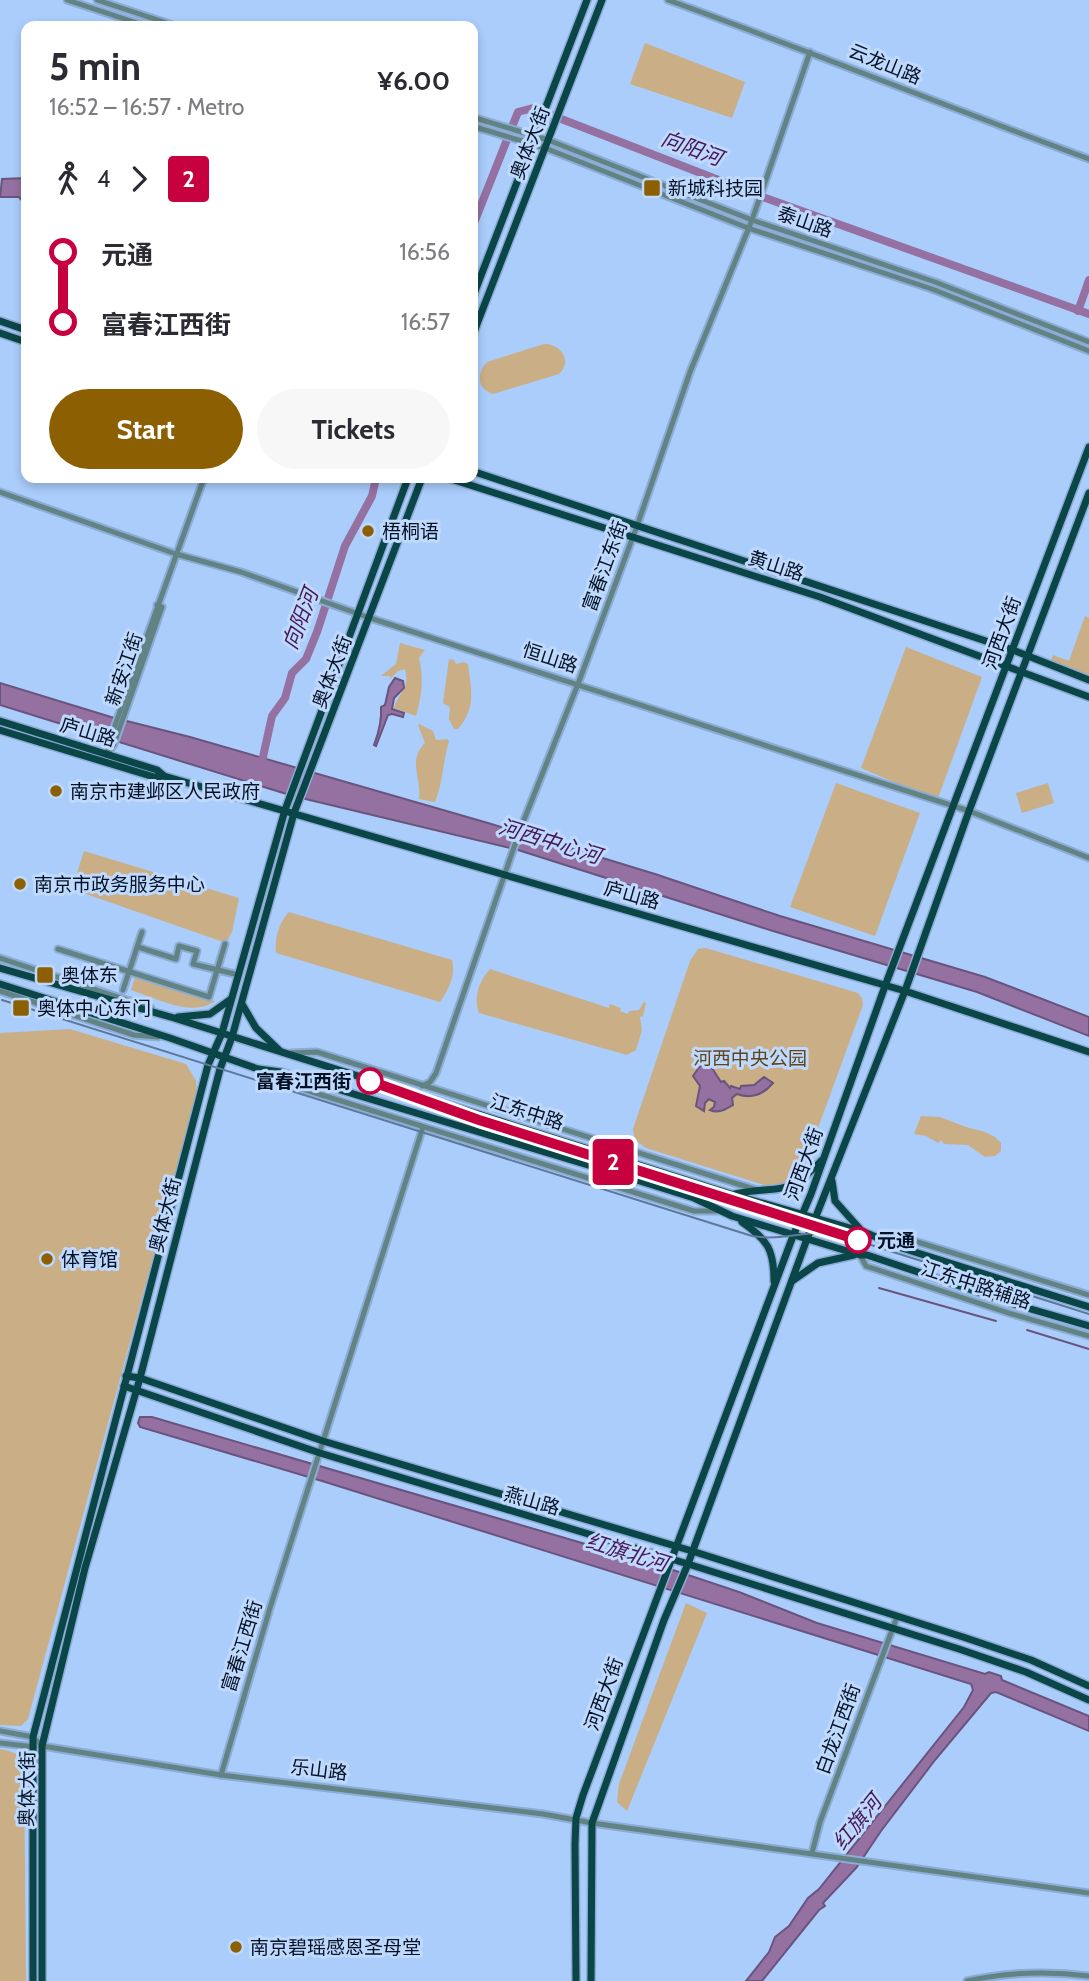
<!DOCTYPE html>
<html lang="en">
<head>
<meta charset="utf-8">
<style>
	:root { --surface:#fff; --page:#f7f7f7; --text:#2b2b33; --muted:#7c7c81; --accent:#8c5f03 }
	body { margin:0; font-family:Cabin,"Noto Sans SC",sans-serif; background:var(--page); color:var(--text); height:100vh; display:flex; flex-direction:column; font-size:26px; white-space:nowrap }
	* { box-sizing:border-box; margin:0 }
	p { font-size:23px; color:var(--muted) }
	.icon { flex:none; width:38px; height:38px; fill:none; stroke:currentColor; stroke-width:2; stroke-linecap:round; stroke-linejoin:round }
	.map { position:relative; flex:1; overflow:hidden }
	.side { position:absolute; left:21px; top:21px; width:457px; height:462px; display:flex; flex-direction:column; background:var(--surface); border-radius:14px; box-shadow:0 4px 10px #0003 }
	.side>* { flex:none }
	.badge { padding:0 14px; border-radius:5px; font-size:24px; line-height:46px }
	.map>.badge { position:absolute; translate:-50% -50%; box-shadow:0 0 0 4px #fff }
	.legs { display:flex; align-items:center; gap:10px; height:77px; padding:0 28px; font-size:23px }
	.legs p { margin-inline-start:auto }
	.overview { display:flex; align-items:center; justify-content:space-between; height:119px; padding:0 28px }
	h1 { font-size:38px; font-weight:700; line-height:52px }
	.primary-button { display:flex; gap:14px; margin-top:auto; padding:14px 28px }
	.primary-button a { flex:1; height:80px; border-radius:42px; background:var(--accent); color:#fff; font-size:28px; font-weight:700; line-height:80px; text-align:center }
	.primary-button a+a { background:var(--page); color:var(--text) }
	ul { padding:0 28px; list-style:none }
	li { display:flex; align-items:center; gap:24px; height:70px; font-size:26px }
	li i { display:grid; place-items:center; width:10px; height:100%; margin:0 9px; background:currentColor }
	li i::after { content:''; width:18px; height:18px; margin:-9px; border:5px solid; border-radius:50%; background:var(--surface) }
	li p { margin-inline-start:auto }
	li:first-child i { background:linear-gradient(#0000 50%,currentColor 0) }
	li:last-child i { background:linear-gradient(currentColor 50%,#0000 0) }
	.map>svg:first-child { display:block }
	.green { fill:#caae85 }
	.water { fill:#9571a2; stroke:#69547d; stroke-width:2 }
	.lines { fill:none; stroke-linecap:round; stroke-linejoin:round }
	.stream { stroke:#69547d; stroke-width:2 }
	.river { stroke:#9571a2; stroke-width:8 }
	.minor-casing { stroke:#8cabd5; stroke-width:9 }
	.major-casing { stroke:#8cabd5; stroke-width:10 }
	.minor { stroke:#628383; stroke-width:5 }
	.major { stroke:#0a4647; stroke-width:7 }
	.tram { stroke:#5e779a; stroke-width:2 }
	.line-1-casing { stroke:#fff; stroke-width:16 }
	.line-1 { stroke:#c7003f; stroke-width:10 }
	.poi-dot { fill:#8c5f03; stroke:#bfd9fd; stroke-width:2.5 }
	.stop-1-dot { fill:#fff; stroke:#c7003f; stroke-width:3.5 }
	.labels { text-anchor:middle; dominant-baseline:central; stroke-width:6; stroke-linejoin:round; paint-order:stroke }
	.street-label { font-size:19px; fill:#031126; stroke:#bfd9fd }
	.poi-label { font-size:19px; fill:#031126; stroke:#bfd9fd; text-anchor:start }
	.park-label { font-size:19px; fill:#5f451a; stroke:#bfd9fd }
	.stop-label { font-size:19px; font-weight:bold; fill:#031126; stroke:#bfd9fd; text-anchor:end }
	.water-label { font-size:21px; font-style:italic; fill:#461755; stroke:#bfd9fd }
</style>
</head>
<body>
<div class="map">
<svg width="1089" height="1981" viewBox="0 0 1089 1981">
	<rect width="100%" height="100%" fill="#aacdfc"/>
	<g class="green">
		<path d="M645 43 745 82 732 118 630 84Z"/>
		<path d="M544 344C561 344 573 361 559 374L493 394C477 389 476 374 487 362Z"/>
		<path d="M1085 616 1089 618V679L1050 663 1053 655 1069 661Z"/>
		<path d="M400 643 425 650 419 658C424 680 422 694 416 716L394 708C400 690 410 689 405 669L398 671 390 679V676H381L396 664Z"/>
		<path d="M906 647 982 677 937 801 861 768Z"/>
		<path d="M449 659 454 660 456 664 464 662 468 664C471 689 477 707 458 729H454L449 719 450 707 443 703Z"/>
		<path d="M419 724 433 731 436 740 447 739 449 741C443 761 443 782 435 802L419 799C422 777 407 761 425 743L418 725Z"/>
		<path d="M836 783 920 813 875 936 790 907Z"/>
		<path d="M1048 783 1054 803 1022 813 1016 793Z"/>
		<path d="M84 851 239 898 232 932 226 943 72 889Z"/>
		<path d="M289 912 452 960C456 975 449 989 440 1002L276 953C274 939 279 922 289 912Z"/>
		<path d="M706 948 858 993 862 998 863 1005 803 1169C792 1183 782 1187 764 1185L646 1148 635 1140 633 1129 690 961 698 949Z"/>
		<path d="M490 969 609 1008 610 1004 621 1008 620 1011 628 1014 629 1011 639 1010 644 1002 646 1003 643 1016 640 1017 642 1030 636 1050 627 1055 479 1013C473 998 479 981 490 969Z"/>
		<path d="M135 977 215 1001C192 1018 156 998 131 990Z"/>
		<path d="M70 1029 186 1064 196 1081 197 1094 28 1719 21 1726 0 1725V1033Z"/>
		<path d="M921 1116 940 1117 966 1127 985 1132 995 1137 1001 1143V1151L995 1156 985 1157 968 1145 944 1144 941 1140 938 1143 926 1136 914 1134Z"/>
		<path d="M686 1603 707 1613 627 1811 617 1802 619 1784Z"/>
		<path d="M0 1749C11 1751 20 1753 24 1764L26 1981H0Z"/>
	</g>
	<g class="water">
		<path d="M26 178V205L19 197H0L2 179Z"/>
		<path d="M395 678 403 681 404 688 394 698 392 709 404 713 403 717 392 714 388 715 376 746 374 745C379 732 382 719 381 707L385 705 389 687Z"/>
		<path d="M0 683 111 717 190 737 488 823 655 874 780 916 985 977 1089 1017V1036L977 992 773 931 518 850 293 796 0 705Z"/>
		<path d="M708 1062 721 1082 724 1081 730 1088 731 1086 740 1089 741 1086 754 1085 764 1077 773 1083C763 1095 751 1099 737 1094L732 1098 733 1105C725 1109 719 1114 710 1110L714 1107 715 1102 709 1099 705 1103 704 1111 696 1106 700 1086 693 1076 700 1066Z"/>
		<path d="M140 1417H152L664 1567 739 1592 817 1623 985 1674 989 1672 1001 1676 1002 1680 1089 1716V1731L996 1692 991 1693 935 1760 881 1831 856 1868 823 1903 825 1906 819 1910 762 1981H746L769 1952 775 1937 789 1926 808 1898 819 1889 964 1707 973 1690 971 1684 322 1481 140 1427 138 1423Z"/>
	</g>
	<g class="lines">
		<g class="stream">
			<path d="M879 1288 996 1321"/>
			<path d="M1027 1330 1089 1349"/>
		</g>
		<g class="river">
			<path d="M472 228 518 112 533 108 760 196 1089 314"/>
			<path d="M1078 311 1089 280"/>
			<path d="M261 766 272 716 285 698 292 673 306 659 317 632 345 546 372 496 376 478"/>
		</g>
		<g class="minor-casing">
			<g id="minor">
				<path d="M67 0 146 26"/>
				<path d="M97 0 176 26"/>
				<path d="M668 0C809 51 948 107 1089 159"/>
				<path d="M472 117 548 140 752 220 935 282 1089 342"/>
				<path d="M472 126 545 148 748 228 932 289 1089 351"/>
				<path d="M0 492 176 554 241 572 370 618 969 811 1089 858"/>
				<path d="M108 753 114 744 162 607 157 605"/>
				<path d="M107 754 109 742 204 478"/>
				<path d="M138 947 176 959 179 946 197 951 193 964 239 975"/>
				<path d="M58 949 209 997 225 944"/>
				<path d="M0 958 151 1008"/>
				<path d="M123 990 142 932"/>
				<path d="M0 991 134 1035 158 1037"/>
				<path d="M291 1053 317 1052 757 1190"/>
				<path d="M260 1071 280 1082 694 1211H718"/>
				<path d="M422 1086 430 1082 436 1073 520 830 578 684 637 526 690 372 752 220 810 52"/>
				<path d="M884 1238 911 1240 1089 1295"/>
				<path d="M860 1255 866 1266 1012 1314 1089 1336"/>
				<path d="M0 1731 33 1737 42 1746 221 1775 543 1814 592 1823 1089 1893"/>
				<path d="M0 1743 35 1747"/>
				<path d="M221 1775 270 1608 423 1127"/>
				<path d="M812 1853 820 1822 897 1617"/>
				<path d="M967 1981C1007 1972 1049 1971 1089 1976"/>
			</g>
		</g>
		<g class="major-casing">
			<g id="major">
				<path d="M472 299 587 0"/>
				<path d="M0 321 26 330"/>
				<path d="M0 333 26 342"/>
				<path d="M472 337 602 0"/>
				<path d="M472 471 1013 650 1089 680"/>
				<path d="M448 478 820 597 1089 697"/>
				<path d="M0 721 157 770 164 776"/>
				<path d="M0 730 154 777 164 776 905 991 1089 1052"/>
				<path d="M0 968 174 1018 734 1195 864 1232 902 1248 1089 1307"/>
				<path d="M0 984 170 1038 258 1069 281 1072 608 1171 694 1198 732 1216 860 1255H867L1017 1305 1089 1326"/>
				<path d="M242 1004 256 1028 279 1050"/>
				<path d="M178 1017 210 1014 231 999"/>
				<path d="M832 1181 835 1201 860 1229"/>
				<path d="M735 1194C779 1184 785 1200 821 1161"/>
				<path d="M742 1222C768 1240 774 1250 774 1281"/>
				<path d="M792 1281 818 1263 854 1255"/>
				<path d="M126 1376 140 1378 323 1441 692 1551 963 1637 1031 1660 1089 1686"/>
				<path d="M124 1386 320 1453 688 1564 959 1649 1026 1672 1089 1700"/>
				<path d="M33 1981V1737L208 1065 222 1033 285 810 408 478"/>
				<path d="M42 1981V1746L85 1568 140 1378 220 1069 232 1037 294 813 422 478"/>
				<path d="M576 1981 575 1844 576 1818 583 1795 793 1236 811 1194 885 986 1089 447"/>
				<path d="M591 1981 592 1823 664 1620 688 1564 807 1239 905 991 969 811 1089 493"/>
			</g>
		</g>
		<use href="#minor" class="minor"/>
		<use href="#major" class="major"/>
		<path class="tram" d="M2 1000 752 1236C780 1241 806 1231 833 1233L1089 1314"/>
	</g>
	<g class="lines">
		<g class="line-1-casing">
			<path id="line-1" d="M370 1081 479 1120 858 1240"/>
		</g>
		<use href="#line-1" class="line-1"/>
	</g>
	<g class="poi-dot">
		<rect x="643" y="179" width="18" height="18" rx="3.5"/>
		<circle cx="368" cy="531" r="7"/>
		<circle cx="56" cy="791" r="7"/>
		<circle cx="20" cy="884" r="7"/>
		<rect x="36" y="966" width="18" height="18" rx="3.5"/>
		<rect x="12" y="999" width="18" height="18" rx="3.5"/>
		<circle cx="47" cy="1259" r="7"/>
		<circle cx="236" cy="1947" r="7"/>
	</g>
	<g class="stop-1-dot">
		<circle cx="370" cy="1081" r="12"/>
		<circle cx="858" cy="1240" r="12"/>
	</g>
	<g class="labels">
		<g class="street-label">
			<text transform="translate(885 64) rotate(22)">云龙山路</text>
			<text transform="translate(530 143) rotate(-69)">奥体大街</text>
			<text transform="translate(805 222) rotate(19)">泰山路</text>
			<text transform="translate(605 566) rotate(-70)">富春江东街</text>
			<text transform="translate(776 566) rotate(18)">黄山路</text>
			<text transform="translate(1002 633) rotate(-70)">河西大街</text>
			<text transform="translate(550 658) rotate(18)">恒山路</text>
			<text transform="translate(124 669) rotate(-71)">新安江街</text>
			<text transform="translate(332 672) rotate(-69)">奥体大街</text>
			<text transform="translate(88 732) rotate(17)">庐山路</text>
			<text transform="translate(632 895) rotate(16)">庐山路</text>
			<text transform="translate(527 1112) rotate(18)">江东中路</text>
			<text transform="translate(804 1164) rotate(-70)">河西大街</text>
			<text transform="translate(165 1215) rotate(-76)">奥体大街</text>
			<text transform="translate(976 1285) rotate(18)">江东中路辅路</text>
			<text transform="translate(532 1501) rotate(16)">燕山路</text>
			<text transform="translate(242 1646) rotate(-73)">富春江西街</text>
			<text transform="translate(604 1694) rotate(-70)">河西大街</text>
			<text transform="translate(838 1729) rotate(-70)">白龙江西街</text>
			<text transform="translate(319 1770) rotate(7)">乐山路</text>
			<text transform="translate(27 1789) rotate(-89)">奥体大街</text>
		</g>
		<g class="poi-label">
			<text x="668" y="188">新城科技园</text>
			<text x="382" y="531">梧桐语</text>
			<text x="70" y="791">南京市建邺区人民政府</text>
			<text x="34" y="884">南京市政务服务中心</text>
			<text x="61" y="975">奥体东</text>
			<text x="37" y="1008">奥体中心东门</text>
			<text x="61" y="1259">体育馆</text>
			<text x="250" y="1947">南京碧瑶感恩圣母堂</text>
		</g>
		<g class="park-label">
			<text x="750" y="1058">河西中央公园</text>
		</g>
		<g class="stop-label">
			<text x="351" y="1081">富春江西街</text>
			<text x="877" y="1240" text-anchor="start">元通</text>
		</g>
		<g class="water-label">
			<text transform="translate(692 148) rotate(20)">向阳河</text>
			<text transform="translate(300 619) rotate(-69)">向阳河</text>
			<text transform="translate(550 841) rotate(17)">河西中心河</text>
			<text transform="translate(627 1552) rotate(17)">红旗北河</text>
			<text transform="translate(857 1822) rotate(-51)">红旗河</text>
		</g>
	</g>
</svg>
<b class="badge" style="left:613px;top:1162px;background:#c7003f;color:#fff">2</b>
<section class="side">
<div class="overview"><div><h1>5 min</h1><p>16:52 – 16:57 · Metro</p></div><b>¥6.00</b></div>
<div class="legs"><svg class="icon" aria-label="walk" viewBox="0 0 24 24"><circle cx="13" cy="4" r="2"/><path d="M13 8l-2 6 4 7M11 14l-3 7M7 12l3-4h3l4 4"/></svg>4<svg class="icon" aria-label="forward" viewBox="0 0 24 24"><path d="M9 5l7 7-7 7"/></svg><b class="badge" style="background:#c7003f;color:#fff">2</b></div>
<ul>
<li><i style="color:#c7003f"></i><b>元通</b><p>16:56</p></li>
<li><i style="color:#c7003f"></i><b>富春江西街</b><p>16:57</p></li>
</ul>
<div class="primary-button"><a>Start</a><a>Tickets</a></div>
</section>
</div>
</body>
</html>
